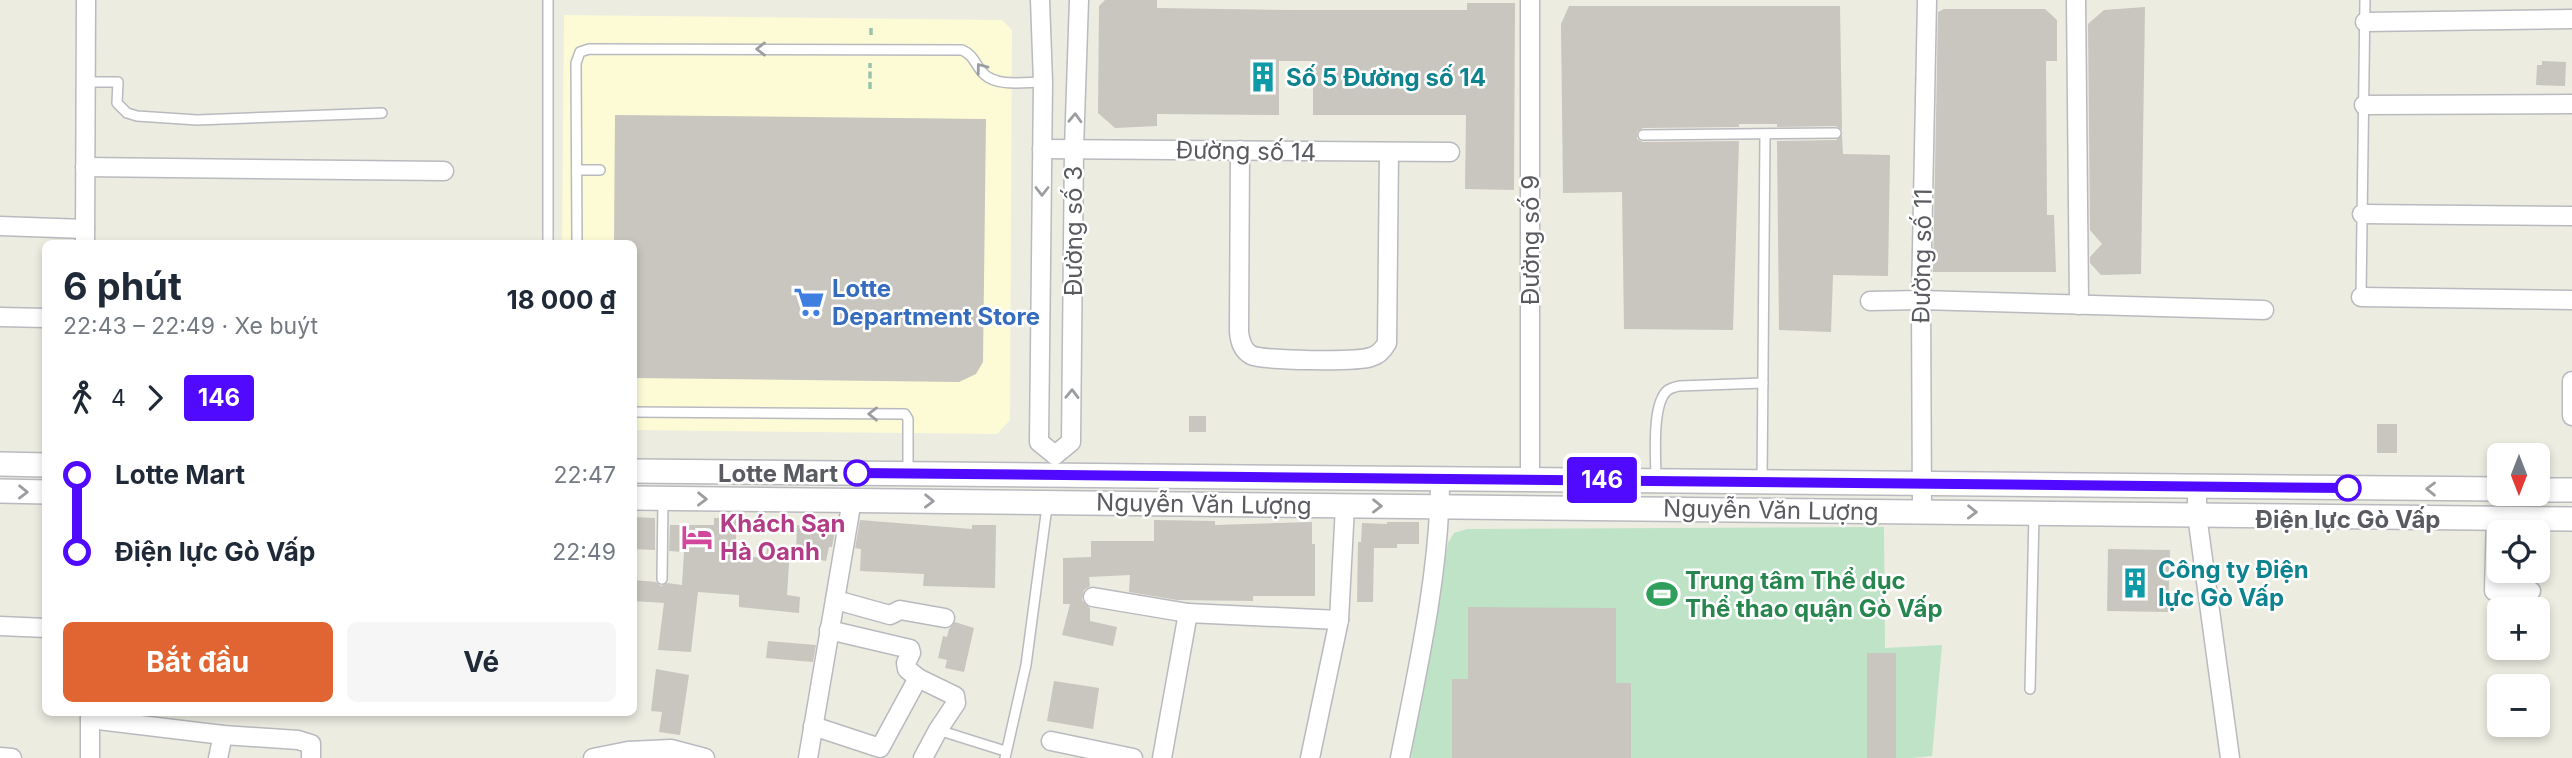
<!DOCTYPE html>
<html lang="vi">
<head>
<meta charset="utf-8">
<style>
	:root { --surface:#fff; --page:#f6f6f7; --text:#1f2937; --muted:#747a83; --accent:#e06533 }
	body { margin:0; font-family:Inter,sans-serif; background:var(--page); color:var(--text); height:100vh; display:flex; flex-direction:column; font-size:26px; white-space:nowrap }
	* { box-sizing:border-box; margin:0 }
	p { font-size:23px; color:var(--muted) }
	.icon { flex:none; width:38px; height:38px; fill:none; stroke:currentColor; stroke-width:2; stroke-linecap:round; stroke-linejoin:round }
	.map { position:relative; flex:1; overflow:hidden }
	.drawer { position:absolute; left:42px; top:240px; width:595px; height:476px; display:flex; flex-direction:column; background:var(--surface); border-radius:10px; box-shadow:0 4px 10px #0003 }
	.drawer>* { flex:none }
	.badge { padding:0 14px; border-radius:5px; font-size:24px; line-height:46px }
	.needle { width:46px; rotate:180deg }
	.controls { position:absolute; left:2487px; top:443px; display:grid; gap:14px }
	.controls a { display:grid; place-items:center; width:63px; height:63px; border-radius:10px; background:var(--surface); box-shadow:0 4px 10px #0003; font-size:35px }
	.map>.badge { position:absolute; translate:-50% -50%; box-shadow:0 0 0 4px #fff }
	.legs { display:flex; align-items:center; gap:10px; height:77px; padding:0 21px; font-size:23px }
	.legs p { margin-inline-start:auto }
	.summary { display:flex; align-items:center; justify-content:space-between; height:119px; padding:0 21px }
	h1 { font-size:38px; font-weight:700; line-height:52px }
	.action { display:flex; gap:14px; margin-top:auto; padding:14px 21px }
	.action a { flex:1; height:80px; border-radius:10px; background:var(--accent); color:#fff; font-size:28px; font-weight:700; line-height:80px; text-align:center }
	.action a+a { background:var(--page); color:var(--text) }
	ul { padding:0 21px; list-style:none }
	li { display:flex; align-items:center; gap:24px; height:77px; font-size:26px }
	li i { display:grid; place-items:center; width:10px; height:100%; margin:0 9px; background:currentColor }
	li i::after { content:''; width:18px; height:18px; margin:-9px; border:5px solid; border-radius:50%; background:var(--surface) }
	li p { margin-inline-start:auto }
	li:first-child i { background:linear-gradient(#0000 50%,currentColor 0) }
	li:last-child i { background:linear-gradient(currentColor 50%,#0000 0) }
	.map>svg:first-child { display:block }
	.commercial { fill:#fcfbd6 }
	.green { fill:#bee3c6 }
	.building { fill:#c8c6be }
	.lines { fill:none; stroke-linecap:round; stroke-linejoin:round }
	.service-casing { stroke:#b9babf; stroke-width:12 }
	.minor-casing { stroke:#b9babf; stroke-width:21 }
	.tertiary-casing { stroke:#b9babf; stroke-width:26 }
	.path { stroke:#98c3ae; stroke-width:3.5; stroke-dasharray:7 3.5; stroke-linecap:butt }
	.service { stroke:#fff; stroke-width:9 }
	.minor { stroke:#fff; stroke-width:18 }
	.tertiary { stroke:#fff; stroke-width:23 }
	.oneway { stroke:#9c9da0 }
	.line-1-casing { stroke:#fff; stroke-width:16 }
	.line-1 { stroke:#4f0aff; stroke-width:10 }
	.stop-1-dot { fill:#fff; stroke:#4f0aff; stroke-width:3.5 }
	.labels { text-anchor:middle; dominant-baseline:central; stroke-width:5; stroke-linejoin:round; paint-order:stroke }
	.culture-label { font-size:24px; font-weight:bold; fill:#0d838f; stroke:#fff; text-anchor:start }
	.street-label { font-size:24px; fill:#5a5b61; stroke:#fff }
	.shop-label { font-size:24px; font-weight:bold; fill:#366cbe; stroke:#fff; text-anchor:start }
	.stop-label { font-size:24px; font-weight:bold; fill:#5a5b61; stroke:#fff; text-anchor:end }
	.hotel-label { font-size:24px; font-weight:bold; fill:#b23c85; stroke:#fff; text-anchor:start }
	.leisure-label { font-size:24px; font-weight:bold; fill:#27864d; stroke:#fff; text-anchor:start }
</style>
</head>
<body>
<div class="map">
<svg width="2572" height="758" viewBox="0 0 2572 758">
	<rect width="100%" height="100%" fill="#ecece1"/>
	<path class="commercial" d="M564 15 1002 20 1012 30 1010 420 997 434 634 430V243H562Z"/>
	<path class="green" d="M1884 527 1885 648 1942 645 1932 756 1911 758H1411L1448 543 1454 533 1467 529Z"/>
	<g class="building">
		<path d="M1105 0H1157V8L1292 10H1467V3H1515L1514 190 1465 189 1466 115H1313V61H1279V115L1157 114V126L1115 128 1098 113 1099 6Z"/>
		<path d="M1569 6H1840L1842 130 1836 126 1777 127V124H1739V127L1643 128 1637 132V139L1643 142 1739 141 1733 330 1624 329 1622 192 1563 193 1561 24Z"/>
		<path d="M2145 7 2141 274 2101 275 2090 263V257L2102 244 2090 230 2088 24 2104 10Z"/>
		<path d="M1944 9H2045L2057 20V61H2046L2047 215H2054L2056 272H1933L1938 12Z"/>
		<path d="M2542 61 2566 62 2565 86 2536 85 2537 65H2542Z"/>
		<path d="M615 115 986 119 983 362 976 374 959 382 634 378V243H614Z"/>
		<path d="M1842 135 1843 154 1890 155 1888 276 1833 275 1831 332 1779 330 1777 141 1836 140Z"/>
		<rect x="1189" y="416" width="17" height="16"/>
		<rect x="2377" y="424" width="20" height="29"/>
		<path d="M634 517 655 518V550L634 549Z"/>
		<path d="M714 518H736V556L766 558 767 546 790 548 787 595 800 597 799 613 739 607V595L698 592 691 652 658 650 664 603 634 601V580L656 582 661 586 667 583 682 585 684 552 669 551 670 525H714Z"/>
		<path d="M823 518 837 520 832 547H829L826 561 796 556 797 525 822 526Z"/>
		<path d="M860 520 972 529V525H996L995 588 923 586 924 574 860 571 861 549 855 548Z"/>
		<path d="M1154 520 1215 521V525L1312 522V544H1315V596H1253V601L1177 600 1129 592 1130 575 1089 577 1090 586 1084 590 1082 600 1090 608V621L1117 627 1113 646 1062 635 1070 604H1063V558L1091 557V541H1154Z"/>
		<path d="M1387 522H1419V544H1397V548H1374L1373 602H1357L1358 542H1361L1362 523 1387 524Z"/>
		<path d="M2108 549 2170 550 2168 612 2107 611Z"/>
		<path d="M1468 607 1616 608V683H1631V758H1452V679H1468Z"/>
		<path d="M955 622 974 628 964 672 945 668 947 660 938 658 943 636 947 637 949 629Z"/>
		<path d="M768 641 816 645 813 662 766 658Z"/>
		<rect x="1867" y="653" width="29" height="105"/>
		<path d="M656 669 689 675 680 735 659 732 662 712 651 711Z"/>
		<path d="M1054 681 1099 688 1093 729 1047 721Z"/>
	</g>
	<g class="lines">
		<g class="service-casing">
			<g id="service">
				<path d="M85 82H118L117 103 127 113 137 116 197 120 382 113"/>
				<path d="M1643 135 1836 133"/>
				<path d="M577 170H600"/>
				<path d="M548 243V0"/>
				<path d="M577 243 576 63 580 52 589 49 962 50C974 55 975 65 984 74 997 87 1025 82 1043 82"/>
				<path d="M2361 297 2365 0"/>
				<path d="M634 412 905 414 908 419V472"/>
				<path d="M1656 479C1656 459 1651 403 1668 390 1671 388 1675 387 1679 386L1763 383"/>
				<path d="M1762 482 1765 134"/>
				<path d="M662 579 663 500"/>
				<path d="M2030 689 2034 515"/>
				<path d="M938 730 1005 751"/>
				<path d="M1005 758 1026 665 1046 514 1052 504"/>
			</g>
		</g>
		<g class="minor-casing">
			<g id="minor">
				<path d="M1040 0 1043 82 1039 442 1055 455"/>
				<path d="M1530 0V480"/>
				<path d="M2076 0 2079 305"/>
				<path d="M2365 22 2572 19"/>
				<path d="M2364 105 2572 104"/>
				<path d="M1042 149 1450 152"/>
				<path d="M1240 150 1239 332C1240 341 1242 350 1251 355 1263 361 1357 362 1371 357 1379 355 1383 350 1387 343L1389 152"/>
				<path d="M85 167 444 171"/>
				<path d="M2362 214 2572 216"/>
				<path d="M0 226 85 229"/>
				<path d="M85 243 86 0"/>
				<path d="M2361 297 2572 300"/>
				<path d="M1870 301 1921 300 2264 310"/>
				<path d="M0 317 46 318"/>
				<path d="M2572 381V416"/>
				<path d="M1055 455 1071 442 1074 149 1079 0"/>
				<path d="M2197 486V515L2230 758"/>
				<path d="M1922 512 1921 300 1927 0"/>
				<path d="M2496 518 2494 591H2531"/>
				<path d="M1093 597 1188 613"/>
				<path d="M836 600 890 615 900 610 945 618"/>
				<path d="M0 626 46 628"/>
				<path d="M829 630 910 649 911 653 906 663 907 669 918 678 955 696 956 703 938 730 923 758"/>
				<path d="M90 712V758"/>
				<path d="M90 719 223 735 298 740 311 744V758"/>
				<path d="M813 726 880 748 918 678"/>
				<path d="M1051 741 1133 758"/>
				<path d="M0 757 12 758"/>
				<path d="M218 758 223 735"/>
				<path d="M593 758 628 751 671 749 705 758"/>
				<path d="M808 758 852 500"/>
				<path d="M1162 758 1188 613 1339 620"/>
				<path d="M1310 758 1339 620 1345 506"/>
				<path d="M1400 758C1418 668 1440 570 1440 479"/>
			</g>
		</g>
		<g class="tertiary-casing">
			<g id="tertiary">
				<path d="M0 464 46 465"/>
				<path d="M634 471 2499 489"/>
				<path d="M2538 490H2572"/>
				<path d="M0 491 46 492"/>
				<path d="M634 498 2572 519"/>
			</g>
		</g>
		<g class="path">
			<path d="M871 35V25"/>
			<path d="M870 89V63"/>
		</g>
		<use href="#service" class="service"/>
		<use href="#minor" class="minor"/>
		<use href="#tertiary" class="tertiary"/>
	</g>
	<defs><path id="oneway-chevron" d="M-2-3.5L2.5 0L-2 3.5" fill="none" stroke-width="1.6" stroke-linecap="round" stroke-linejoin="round" transform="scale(1.75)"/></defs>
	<g class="oneway">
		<use href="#oneway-chevron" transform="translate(761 49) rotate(-180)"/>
		<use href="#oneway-chevron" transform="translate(981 68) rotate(-127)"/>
		<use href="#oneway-chevron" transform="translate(1075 118) rotate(-88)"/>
		<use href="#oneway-chevron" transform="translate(1042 191) rotate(90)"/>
		<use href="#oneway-chevron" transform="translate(1072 394) rotate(-89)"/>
		<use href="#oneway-chevron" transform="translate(873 414) rotate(-179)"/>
		<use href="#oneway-chevron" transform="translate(2431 489) rotate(-179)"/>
		<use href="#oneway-chevron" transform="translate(23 492) rotate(1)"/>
		<use href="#oneway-chevron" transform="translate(702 499) rotate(1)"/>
		<use href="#oneway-chevron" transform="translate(929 501) rotate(1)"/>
		<use href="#oneway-chevron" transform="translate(1377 506) rotate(1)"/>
		<use href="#oneway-chevron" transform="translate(1972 512) rotate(1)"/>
	</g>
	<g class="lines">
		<g class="line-1-casing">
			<path id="line-1" d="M857 473 2348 488"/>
		</g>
		<use href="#line-1" class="line-1"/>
	</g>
	<defs>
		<g id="building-bare" transform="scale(2.415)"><path d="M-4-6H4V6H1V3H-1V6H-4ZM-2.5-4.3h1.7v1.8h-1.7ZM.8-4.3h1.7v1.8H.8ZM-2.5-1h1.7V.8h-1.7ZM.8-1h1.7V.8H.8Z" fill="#0f9aa8" stroke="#fff" stroke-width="2.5" paint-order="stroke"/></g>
		<g id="supermarket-bare" transform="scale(2.415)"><path d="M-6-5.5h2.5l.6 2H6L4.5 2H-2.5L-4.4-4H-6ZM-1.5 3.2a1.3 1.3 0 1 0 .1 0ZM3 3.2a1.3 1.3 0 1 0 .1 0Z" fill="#3f7fe0" stroke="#fff" stroke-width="2.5" paint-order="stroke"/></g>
		<g id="hotel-bare" transform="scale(2.415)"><path d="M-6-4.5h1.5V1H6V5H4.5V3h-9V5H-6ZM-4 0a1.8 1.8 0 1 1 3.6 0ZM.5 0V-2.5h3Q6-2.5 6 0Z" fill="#d1479c" stroke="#fff" stroke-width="2.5" paint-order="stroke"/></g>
		<g id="stadium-bare" transform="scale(2.415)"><path d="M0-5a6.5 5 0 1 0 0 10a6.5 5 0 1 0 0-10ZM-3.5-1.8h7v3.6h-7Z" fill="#2e9e5b" stroke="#fff" stroke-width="2.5" paint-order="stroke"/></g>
	</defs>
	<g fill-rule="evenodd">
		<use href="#building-bare" x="1263" y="77"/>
		<use href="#supermarket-bare" x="809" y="302"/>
		<use href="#hotel-bare" x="697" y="537"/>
		<use href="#building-bare" x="2135" y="583"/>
		<use href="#stadium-bare" x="1662" y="594"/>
	</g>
	<g class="stop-1-dot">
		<circle cx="857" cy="473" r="12"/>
		<circle cx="2348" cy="488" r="12"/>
	</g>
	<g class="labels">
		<g class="culture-label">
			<text x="1286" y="77">Số 5 Đường số 14</text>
			<text x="2158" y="569">Công ty Điện<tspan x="2158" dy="28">lực Gò Vấp</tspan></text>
		</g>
		<g class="street-label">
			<text transform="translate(1246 151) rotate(1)">Đường số 14</text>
			<text transform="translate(1073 231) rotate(-90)">Đường số 3</text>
			<text transform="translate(1530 240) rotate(-90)">Đường số 9</text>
			<text transform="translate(1922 256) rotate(-89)">Đường số 11</text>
			<text transform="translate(1204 504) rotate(1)">Nguyễn Văn Lượng</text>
			<text transform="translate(1771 510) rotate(1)">Nguyễn Văn Lượng</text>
		</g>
		<g class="shop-label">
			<text x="832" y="288">Lotte<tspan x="832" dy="28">Department Store</tspan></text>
		</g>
		<g class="stop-label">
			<text x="838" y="473">Lotte Mart</text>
			<text x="2348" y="519" text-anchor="middle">Điện lực Gò Vấp</text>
		</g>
		<g class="hotel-label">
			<text x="720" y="523">Khách Sạn<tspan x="720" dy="28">Hà Oanh</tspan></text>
		</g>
		<g class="leisure-label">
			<text x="1685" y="580">Trung tâm Thể dục<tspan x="1685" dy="28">Thể thao quận Gò Vấp</tspan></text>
		</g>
	</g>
</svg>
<div class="controls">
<a><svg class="needle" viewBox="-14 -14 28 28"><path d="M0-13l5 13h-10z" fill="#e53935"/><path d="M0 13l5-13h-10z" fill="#747a83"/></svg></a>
<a><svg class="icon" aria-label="locate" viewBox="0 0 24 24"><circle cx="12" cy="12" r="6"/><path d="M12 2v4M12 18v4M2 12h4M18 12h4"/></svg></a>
<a>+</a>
<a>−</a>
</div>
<b class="badge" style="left:1602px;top:480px;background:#4f0aff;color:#fff">146</b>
<section class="drawer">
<div class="summary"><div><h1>6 phút</h1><p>22:43 – 22:49 · Xe buýt</p></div><b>18 000 ₫</b></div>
<div class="legs"><svg class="icon" aria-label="walk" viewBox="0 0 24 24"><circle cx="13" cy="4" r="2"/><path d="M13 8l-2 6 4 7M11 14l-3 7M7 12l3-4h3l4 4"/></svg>4<svg class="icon" aria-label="forward" viewBox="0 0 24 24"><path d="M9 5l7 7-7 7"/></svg><b class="badge" style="background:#4f0aff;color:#fff">146</b></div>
<ul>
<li><i style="color:#4f0aff"></i><b>Lotte Mart</b><p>22:47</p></li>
<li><i style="color:#4f0aff"></i><b>Điện lực Gò Vấp</b><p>22:49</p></li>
</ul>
<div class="action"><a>Bắt đầu</a><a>Vé</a></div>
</section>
</div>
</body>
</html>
